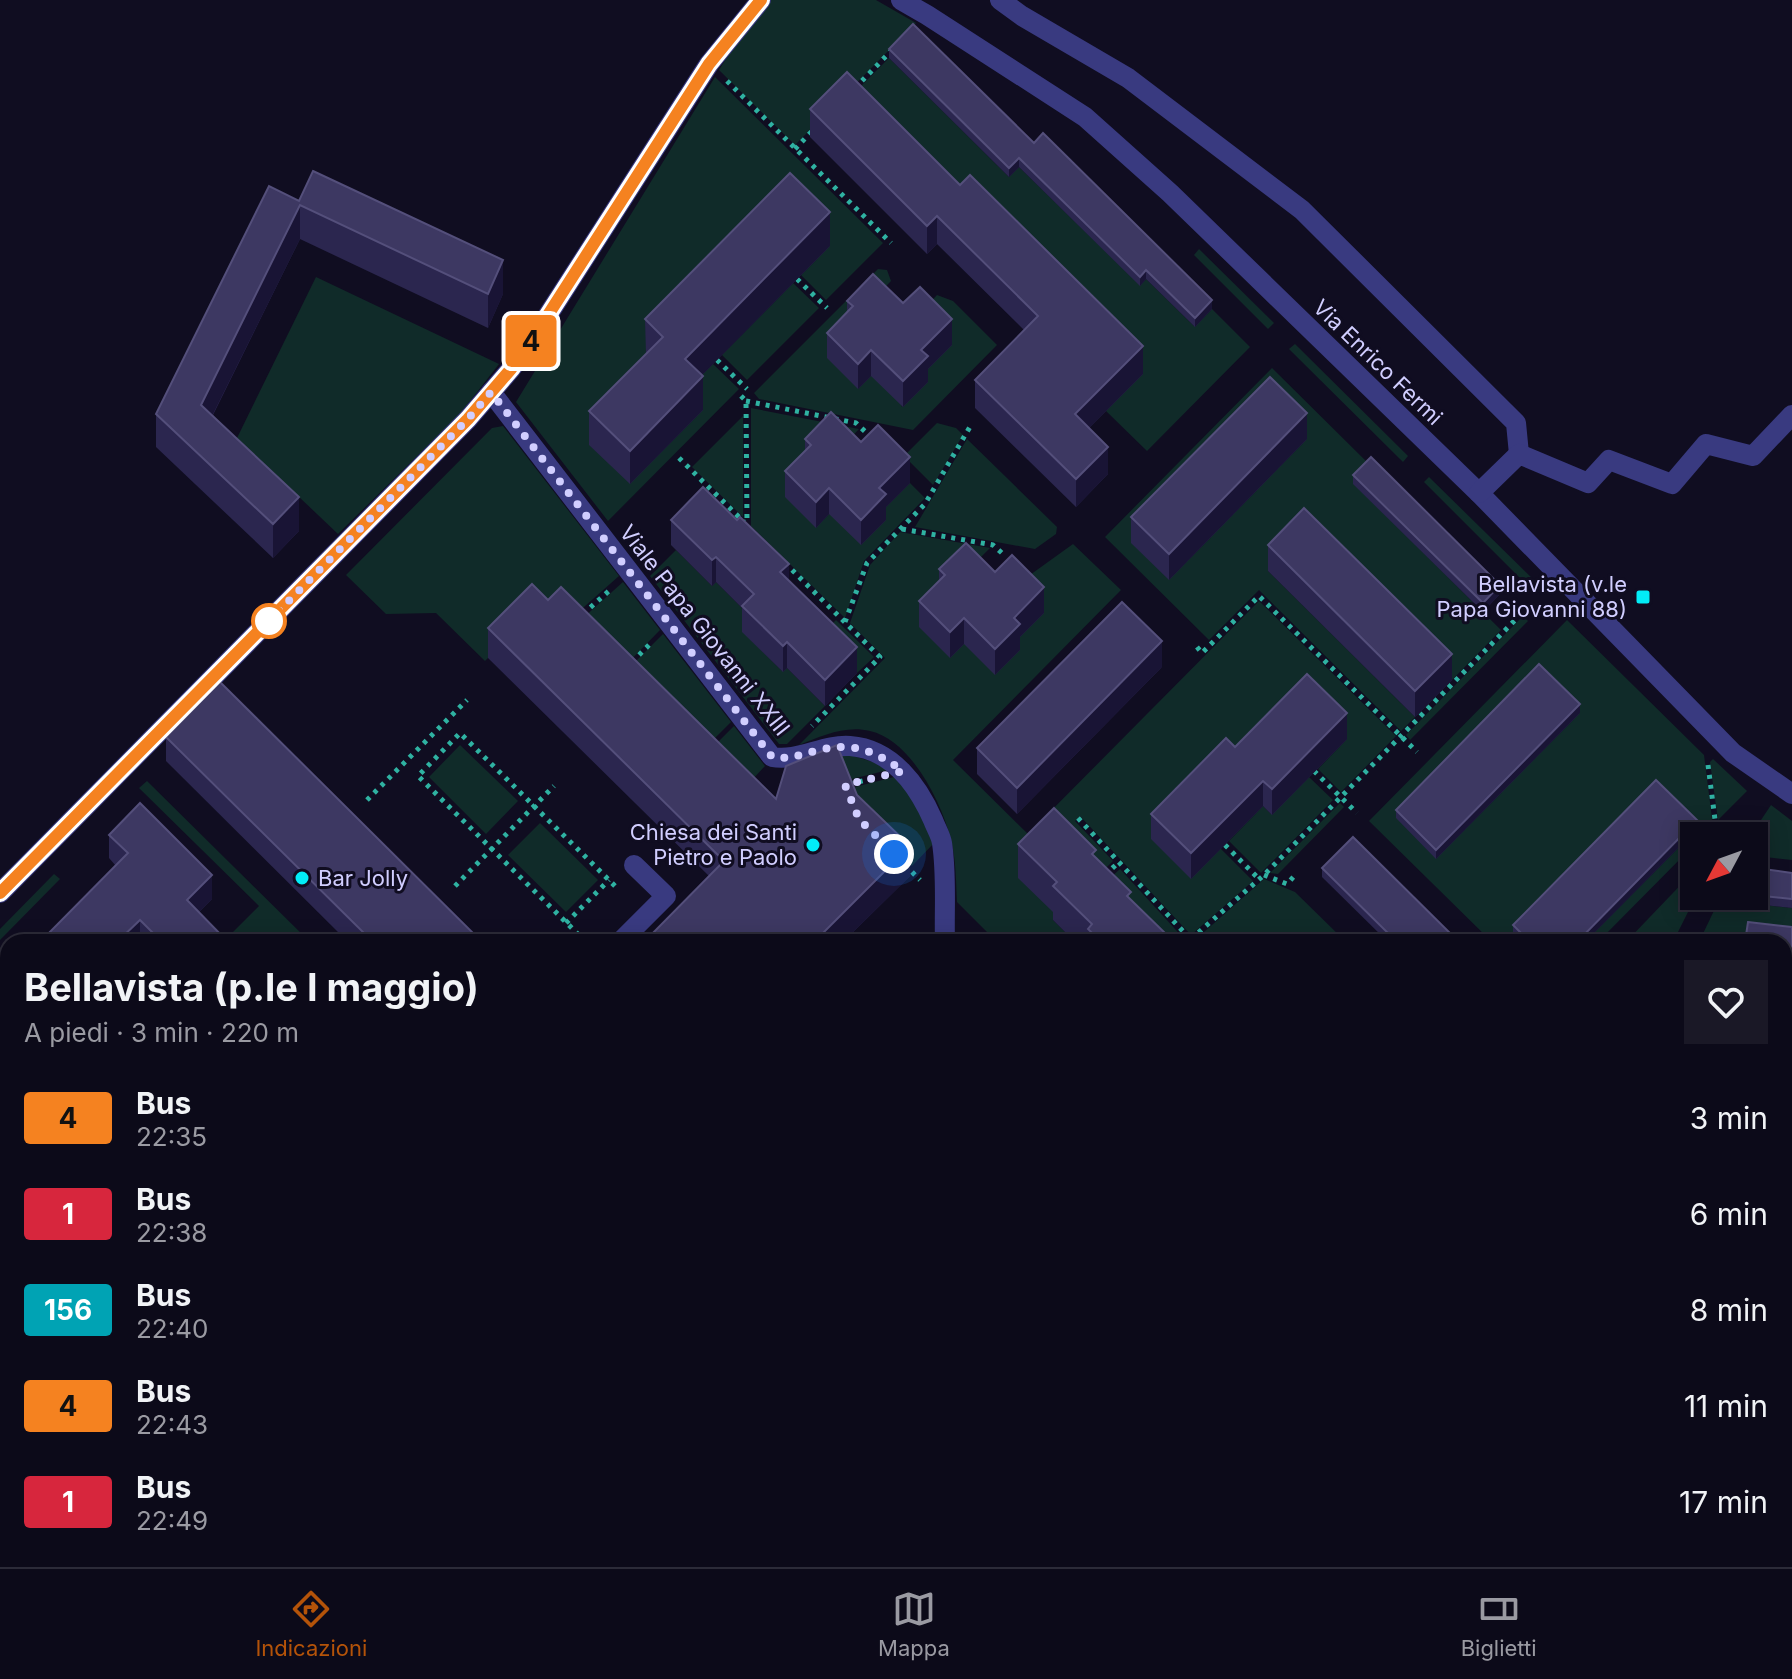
<!DOCTYPE html>
<html lang="it">
<head>
<meta charset="utf-8">
<style>
	:root { --surface:#0c0a19; --page:#1a1826; --text:#f1f3f6; --muted:#9a9aa2; --line:#2c2b38; --accent:#b45309 }
	body { margin:0; font-family:Inter,sans-serif; background:var(--page); color:var(--text); height:100vh; display:flex; flex-direction:column; font-size:30px; white-space:nowrap }
	* { box-sizing:border-box; margin:0 }
	p { font-size:26px; color:var(--muted) }
	.icon { flex:none; width:44px; height:44px; fill:none; stroke:currentColor; stroke-width:2; stroke-linecap:round; stroke-linejoin:round }
	.map { position:relative; flex:1; overflow:hidden }
	.sheet { position:absolute; left:0px; top:934px; width:1792px; height:634px; display:flex; flex-direction:column; background:var(--surface); border-radius:24px 24px 0 0; box-shadow:0 4px 20px #0003,0 0 0 2px var(--line) }
	.sheet>* { flex:none }
	.badge { padding:0 16px; border-radius:6px; font-size:28px; line-height:52px }
	.needle { width:52px; rotate:229deg }
	.controls { position:absolute; left:1680px; top:822px; display:grid; gap:16px }
	.controls a { display:grid; place-items:center; width:88px; height:88px; border-radius:0px; background:var(--surface); box-shadow:0 4px 20px #0003,0 0 0 2px var(--line); font-size:40px }
	.you { position:absolute; width:40px; height:40px; margin:-20px; border:6px solid #fff; border-radius:50%; background:#1a73e8; box-shadow:0 0 0 12px #1a73e833 }
	.map>.badge { position:absolute; translate:-50% -50%; box-shadow:0 0 0 4px #fff }
	.round { display:grid; place-items:center; flex:none; width:84px; height:84px; border-radius:0px; background:var(--page) }
	.head { display:flex; align-items:center; justify-content:space-between; height:136px; padding:0 24px }
	h1 { font-size:38px; font-weight:700; line-height:60px }
	ul { padding:0; list-style:none }
	li { display:flex; align-items:center; gap:24px; height:96px; padding:0 24px }
	li div { flex:1 }
	li b { display:block; font-size:30px }
	li em { font-style:normal }
	li .badge { min-width:88px; font-weight:700; text-align:center }
	.tab-bar { display:flex; justify-content:space-around; align-items:center; height:112px; border-top:2px solid var(--line); background:var(--surface); font-size:22px; color:var(--muted) }
	.tab-bar a { display:grid; justify-items:center; gap:4px }
	.tab-bar .active { color:var(--accent) }
	.map>svg:first-child { display:block }
	.green { fill:#102b29 }
	.lines { fill:none; stroke-linecap:round; stroke-linejoin:round }
	.path { stroke:#2fb2a2; stroke-width:5; stroke-dasharray:4 6; stroke-linecap:butt }
	.minor { stroke:#393a80; stroke-width:20 }
	.wall { fill:#2b264f }
	.shaded-wall { fill:#191435 }
	.building { fill:#3d3862; stroke:#544f7b; stroke-width:2 }
	.line-casing { stroke:#fff; stroke-width:18 }
	.line { stroke:#f58220; stroke-width:12 }
	.walk { stroke:#d1ceff; stroke-width:8; stroke-dasharray:0 14.4 }
	.poi-dot { fill:#02ecf7; stroke:#100d21; stroke-width:3 }
	.stop-dot { fill:#fff; stroke:#f58220; stroke-width:4 }
	.labels { text-anchor:middle; dominant-baseline:central; stroke-width:6; stroke-linejoin:round; paint-order:stroke }
	.street-label { font-size:22px; fill:#d1ceff; stroke:#100d21 }
	.poi-label { font-size:22px; fill:#d1ceff; stroke:#100d21; text-anchor:end }
</style>
</head>
<body>
<div class="map">
<svg width="1792" height="1567" viewBox="0 0 1792 1567">
	<rect width="100%" height="100%" fill="#100d21"/>
	<g class="green">
		<path d="M762 0H876L916 23 795 145 719 70Z"/>
		<path d="M889 58 1009 177 1019 167 1140 285 1146 279 1194 326 1212 309 1250 347 1147 451 1106 411 1142 373 847 100Z"/>
		<path d="M715 77 883 243 826 300 801 275 646 352 685 392 713 364 739 389 608 521 516 402Z"/>
		<path d="M1199 249 1274 323 1268 329 1194 255Z"/>
		<path d="M878 269 887 270 891 281 847 326 858 389 884 363 902 407 927 382 920 313 937 295 953 301 997 345 913 430 759 399 754 393Z"/>
		<path d="M316 277 499 364 460 414 338 534 237 438Z"/>
		<path d="M793 283 819 308 747 380 722 355Z"/>
		<path d="M1295 344 1408 456 1403 462 1289 349Z"/>
		<path d="M1272 368 1371 466 1354 484 1501 630 1452 680 1304 534 1268 571 1415 717 1401 731 1259 590 1209 640 1105 537Z"/>
		<path d="M751 408 859 429 841 448 816 527 842 501 879 514 910 483 925 498 864 561 845 618 751 526Z"/>
		<path d="M743 416V517L692 467Z"/>
		<path d="M937 423 956 428 963 435 933 485 904 456Z"/>
		<path d="M503 426 619 576 567 622 532 613 485 661 436 613 386 614 346 575 492 428Z"/>
		<path d="M967 439 1057 527 1056 534 1035 549 915 527Z"/>
		<path d="M1429 477 1542 588 1536 594 1424 482Z"/>
		<path d="M900 532 990 548 968 570 1016 585 1073 544 1121 590 953 760 1028 834 1259 601 1396 736 1341 792 1318 769 1347 739 1307 700 1221 849 1253 881 1191 935 1080 816 1075 821 1113 861 1053 920 1075 942H997L957 902C956 881 956 860 951 840 942 803 911 740 870 731 845 725 822 736 799 745L885 658 850 623 870 565Z"/>
		<path d="M676 550 712 586 716 582 754 620 743 632 782 671 787 668 825 706 787 744H779L650 576Z"/>
		<path d="M623 582 660 630 618 673 572 628Z"/>
		<path d="M1523 616 1528 621 1410 740 1406 735Z"/>
		<path d="M836 620 874 657 857 673 820 636Z"/>
		<path d="M1567 620 1704 755 1713 826 1703 836H1694V845L1598 942H1585L1697 829 1513 934 1521 942H1492L1369 821Z"/>
		<path d="M663 634 731 722 700 753 621 676Z"/>
		<path d="M734 726 765 766 740 793 703 757Z"/>
		<path d="M460 745 518 801 486 834 429 777Z"/>
		<path d="M850 755 873 762 888 770 840 782 841 756Z"/>
		<path d="M1713 759 1747 791 1718 820 1710 762Z"/>
		<path d="M894 777 911 796 935 842 912 866 863 817 851 788Z"/>
		<path d="M1309 777 1333 800 1261 873 1229 841 1263 806 1271 814Z"/>
		<path d="M147 781 310 942H241L232 933 259 906 139 788Z"/>
		<path d="M1340 803 1344 807 1278 874 1270 873Z"/>
		<path d="M1771 805 1792 821V860L1757 856 1761 820Z"/>
		<path d="M540 823 598 880 566 912 508 855Z"/>
		<path d="M1120 869 1186 941 1185 942H1140L1096 891Z"/>
		<path d="M1694 871 1696 896 1673 942H1626Z"/>
		<path d="M1754 872 1757 873 1754 904 1792 908V961L1784 942H1699L1721 896H1754Z"/>
		<path d="M54 874 60 879 0 940V929Z"/>
		<path d="M1264 879 1295 892 1346 942H1197L1195 940Z"/>
		<path d="M1784 1111 1792 1121 1784 1208Z"/>
		<path d="M0 1120 8 1128V1186L0 1178Z"/>
		<path d="M8 1262V1408L0 1410V1270Z"/>
		<path d="M1784 1392 1788 1393 1792 1399V1450L1784 1449Z"/>
		<path d="M1784 1454 1792 1455V1567H1763L1756 1560H1784Z"/>
		<path d="M32 1560H171L178 1567H25Z"/>
		<path d="M189 1560H544V1567H196Z"/>
		<path d="M549 1560H698V1567H550Z"/>
		<path d="M772 1560H853L846 1567H778Z"/>
		<path d="M1006 1560H1113L1120 1567H1009L1004 1562Z"/>
		<path d="M1207 1560H1638L1631 1567H1206Z"/>
	</g>
	<g class="lines">
		<g class="path">
			<path d="M727 81 891 243"/>
			<path d="M855 88 893 49"/>
			<path d="M795 149 814 129"/>
			<path d="M797 279 827 308"/>
			<path d="M717 360 747 389"/>
			<path d="M741 396 746 401 747 524"/>
			<path d="M746 401 856 423 871 437"/>
			<path d="M679 458 744 522"/>
			<path d="M902 529 993 545 1003 554"/>
			<path d="M785 563 880 657 812 726"/>
			<path d="M583 614 611 589"/>
			<path d="M845 622 867 563 925 504 971 425"/>
			<path d="M1197 647 1202 653 1259 596 1417 752"/>
			<path d="M632 662 653 641"/>
			<path d="M1708 765 1717 835"/>
			<path d="M1314 771 1357 813"/>
			<path d="M849 784 871 779"/>
			<path d="M367 800 467 700"/>
			<path d="M1078 818 1192 941"/>
			<path d="M1225 845 1259 879"/>
			<path d="M905 865 920 880"/>
			<path d="M1105 875 1119 862"/>
			<path d="M1264 875 1287 884 1296 874"/>
			<path d="M455 886 554 786"/>
			<path d="M566 923 609 880"/>
			<path d="M1191 939 1264 875 1530 605"/>
			<path d="M586 942 418 776 460 733 615 886"/>
			<path d="M0 1100H2"/>
			<path d="M0 1185 8 1193"/>
			<path d="M1784 1302H1792"/>
			<path d="M1784 1451 1792 1452"/>
			<path d="M178 1560 185 1567"/>
			<path d="M547 1560 548 1567"/>
			<path d="M767 1560 773 1567"/>
			<path d="M989 1560 996 1567"/>
			<path d="M1135 1560 1142 1567"/>
			<path d="M861 1567 868 1560"/>
			<path d="M1196 1567 1203 1560"/>
		</g>
		<g class="minor">
			<path d="M901 0 927 15 1085 117 1170 193 1479 493 1733 753 1792 794"/>
			<path d="M1000 0 1022 16 1128 78 1302 210 1516 423 1519 454"/>
			<path d="M491 392 772 757C798 762 823 744 850 746 892 749 918 786 933 820 936 828 941 836 942 843 947 875 944 910 945 942"/>
			<path d="M1479 493 1519 454 1588 483 1609 460 1672 484 1706 444 1753 456 1792 415"/>
			<path d="M0 893 468 419 511 369 532 340 709 64 761 0"/>
			<path d="M620 942 666 896 634 865"/>
		</g>
	</g>
	<g class="wall">
		<path d="M889 49 1034 143 1212 309 1195 327 1146 279 1140 286 1019 167 1009 177 889 58Z"/>
		<path d="M810 109 1143 374 1089 428 1108 474 1076 507 975 408V380L1024 330 937 244 927 254 810 137Z"/>
		<path d="M299 201 503 294 488 328 300 239 213 415 299 531 273 558 156 447V414Z"/>
		<path d="M830 246 702 375 703 410 630 484 589 445V411L646 354 645 319Z"/>
		<path d="M847 301 903 303 952 345 928 369V382L903 407 871 376 858 389 827 358V333L847 312Z"/>
		<path d="M805 439 861 442 910 483 886 507V520L861 545 829 514 816 528 785 497V471L805 451Z"/>
		<path d="M1307 439 1169 580 1131 543V517Z"/>
		<path d="M1353 475 1500 594 1483 612 1353 484Z"/>
		<path d="M671 520 789 581 857 673 825 706 787 668 783 672 742 632V608L716 582 712 586 671 545Z"/>
		<path d="M1268 545 1452 680 1415 717 1268 571Z"/>
		<path d="M939 569 995 572 1044 613 1020 637V650L995 675 964 644 950 658 919 627V601L939 581Z"/>
		<path d="M548 600 776 799 857 795 910 876 843 942H644L709 876 488 658V628Z"/>
		<path d="M1162 667 1017 814 977 774V748Z"/>
		<path d="M1580 713 1436 859 1396 818V810Z"/>
		<path d="M166 737 482 942H348L166 761Z"/>
		<path d="M1347 739 1272 815 1263 806 1191 879 1151 839V814L1235 747Z"/>
		<path d="M1697 829 1585 942H1521L1513 934V925Z"/>
		<path d="M109 835 212 899 199 912 228 942H40L116 866 109 858Z"/>
		<path d="M1018 844 1096 857 1131 900 1166 934V942H1075L1053 920V912L1018 878Z"/>
		<path d="M1322 868 1459 942H1388L1322 877Z"/>
		<path d="M1792 873V908L1754 904V890Z"/>
		<path d="M1792 927V1013L1784 1012V942Z"/>
		<path d="M8 975V1082L5 1079 0 1085Z"/>
		<path d="M1784 1319 1792 1320V1399L1787 1398V1392H1784Z"/>
		<path d="M8 1417V1513L4 1517 0 1513V1425Z"/>
	</g>
	<g class="shaded-wall">
		<path d="M1019 158V167L1009 177V168Z"/>
		<path d="M300 205V239L201 438V405Z"/>
		<path d="M830 212V246L685 392V359Z"/>
		<path d="M937 216V244L927 254V226Z"/>
		<path d="M503 260V294L488 328V294Z"/>
		<path d="M1146 270V279L1140 286V277Z"/>
		<path d="M1212 300V309L1195 327V318Z"/>
		<path d="M952 319V345L928 369V382L903 407V381L921 350Z"/>
		<path d="M1143 346V374L1075 442V414Z"/>
		<path d="M871 350V376L858 389V364Z"/>
		<path d="M703 376V410L630 484V451Z"/>
		<path d="M1307 413V439L1169 580V554Z"/>
		<path d="M1108 447V474L1076 507V479Z"/>
		<path d="M910 457V483L886 507V520L861 545V520L879 488Z"/>
		<path d="M829 488V514L816 528V502Z"/>
		<path d="M299 497V531L273 558V524Z"/>
		<path d="M716 557V582L712 586V560Z"/>
		<path d="M789 564V590L780 572Z"/>
		<path d="M1500 585V594L1483 612V603Z"/>
		<path d="M1044 587V613L1020 637V650L995 675V649L1014 618Z"/>
		<path d="M964 618V644L950 658V632Z"/>
		<path d="M1162 641V667L1017 814V788Z"/>
		<path d="M787 642V668L783 672V646Z"/>
		<path d="M857 647V673L825 706V680Z"/>
		<path d="M1452 654V680L1415 717V691Z"/>
		<path d="M1580 704V713L1436 859V850Z"/>
		<path d="M1347 713V739L1272 815V789Z"/>
		<path d="M1263 781V806L1191 879V853Z"/>
		<path d="M1697 820V829L1585 942H1577Z"/>
		<path d="M910 846V876L843 942H814Z"/>
		<path d="M212 875V899L187 924V900Z"/>
		<path d="M140 920V942H117Z"/>
		<path d="M5 1055V1079L0 1085V1061Z"/>
		<path d="M8 1237V1262L0 1270V1245Z"/>
		<path d="M8 1491V1513L4 1517V1495Z"/>
	</g>
	<g class="building">
		<path d="M913 24 1034 143 1043 133 1212 300 1195 318 1146 270 1140 277 1019 158 1009 168 889 49Z"/>
		<path d="M847 72 960 185 970 175 1143 346 1075 414 1108 447 1076 479 975 380 1038 316 937 216 927 226 810 109Z"/>
		<path d="M313 171 503 260 488 294 300 205 201 405 299 497 273 524 156 414 269 186 299 201Z"/>
		<path d="M790 173 830 212 685 359 703 376 630 451 589 411 663 337 645 319Z"/>
		<path d="M873 274 903 303 920 287 952 319 921 350 928 356 903 381 871 350 858 364 827 333 853 306 847 301Z"/>
		<path d="M1270 377 1307 413 1169 554 1131 517Z"/>
		<path d="M831 412 861 442 878 425 910 457 879 488 886 494 861 520 829 488 816 502 785 471 811 445 805 439Z"/>
		<path d="M1371 457 1500 585 1483 603 1353 475Z"/>
		<path d="M703 487 737 520 740 517 789 564 780 572 857 647 825 680 787 642 783 646 742 606 754 594 716 557 712 560 671 520Z"/>
		<path d="M1304 508 1452 654 1415 691 1268 545Z"/>
		<path d="M966 543 995 572 1012 555 1044 587 1014 618 1020 624 995 649 964 618 950 632 919 601 945 575 939 569Z"/>
		<path d="M532 584 548 600 561 587 776 799 786 766 837 745 857 795 910 846 814 942H644L724 861 488 628Z"/>
		<path d="M1122 602 1162 641 1017 788 977 748Z"/>
		<path d="M1539 664 1580 704 1436 850 1396 810Z"/>
		<path d="M1307 674 1347 713 1272 789 1263 781 1191 853 1151 814 1226 738 1235 747Z"/>
		<path d="M220 682 482 942H373L166 737Z"/>
		<path d="M1656 780 1697 820 1577 942H1530L1513 925Z"/>
		<path d="M140 803 212 875 187 900 228 942H162L140 920 117 942H40L128 853 109 835Z"/>
		<path d="M1054 808 1096 850 1092 854 1131 892 1127 896 1166 934 1162 938 1166 942H1101L1088 929 1092 924 1053 886 1057 882 1018 844Z"/>
		<path d="M1353 837 1459 942H1397L1322 868Z"/>
		<path d="M1756 868 1792 873V899L1754 895Z"/>
		<path d="M1748 922 1792 927V980L1784 979V942H1745Z"/>
		<path d="M8 975V1058L5 1055 0 1061V983Z"/>
		<path d="M0 1195 8 1203V1237L0 1245Z"/>
		<path d="M1784 1319 1792 1320V1373L1787 1372 1788 1367 1784 1366Z"/>
		<path d="M8 1417V1491L4 1495 0 1490V1425Z"/>
		<path d="M1642 1560H1701L1708 1567H1636Z"/>
		<path d="M1730 1560H1744L1752 1567H1723Z"/>
	</g>
	<g class="lines">
		<g class="line-casing">
			<path id="line" d="M0 893 468 419 511 369 532 340 709 64 761 0"/>
		</g>
		<use href="#line" class="line"/>
		<path class="walk" d="M269 621 468 419 491 392 772 757C787 760 800 755 815 751 852 741 873 750 903 771L845 785 859 819 894 854"/>
	</g>
	<g class="poi-dot">
		<rect x="1635" y="589" width="16" height="16" rx="4"/>
		<circle cx="813" cy="845" r="8"/>
		<circle cx="302" cy="878" r="8"/>
	</g>
	<circle class="stop-dot" cx="269" cy="621" r="16"/>
	<g class="labels">
		<g class="street-label">
			<text transform="translate(1378 362) rotate(44)">Via Enrico Fermi</text>
			<text transform="translate(705 630) rotate(52)">Viale Papa Giovanni XXIII</text>
		</g>
		<g class="poi-label">
			<text x="1627" y="584">Bellavista (v.le<tspan x="1627" dy="25">Papa Giovanni 88)</tspan></text>
			<text x="797" y="832">Chiesa dei Santi<tspan x="797" dy="25">Pietro e Paolo</tspan></text>
			<text x="318" y="878" text-anchor="start">Bar Jolly</text>
		</g>
	</g>
</svg>
<div class="controls">
<a><svg class="needle" viewBox="-14 -14 28 28"><path d="M0-13l5 13h-10z" fill="#e53935"/><path d="M0 13l5-13h-10z" fill="#9a9aa2"/></svg></a>
</div>
<div class="you" style="left:894px;top:854px"></div>
<b class="badge" style="left:531px;top:341px;background:#f58220;color:#111">4</b>
<section class="sheet">
<div class="head"><div><h1>Bellavista (p.le I maggio)</h1><p>A piedi · 3 min · 220 m</p></div><a class="round"><svg class="icon" aria-label="heart" viewBox="0 0 24 24"><path d="M12 20l-8-8c-3-5 5-10 8-4 3-6 11-1 8 4z"/></svg></a></div>
<ul>
<li><span class="badge" style="background:#f58220;color:#111">4</span><div><b>Bus</b><p>22:35</p></div><em>3 min</em></li>
<li><span class="badge" style="background:#d7263d;color:#fff">1</span><div><b>Bus</b><p>22:38</p></div><em>6 min</em></li>
<li><span class="badge" style="background:#00a3b4;color:#fff">156</span><div><b>Bus</b><p>22:40</p></div><em>8 min</em></li>
<li><span class="badge" style="background:#f58220;color:#111">4</span><div><b>Bus</b><p>22:43</p></div><em>11 min</em></li>
<li><span class="badge" style="background:#d7263d;color:#fff">1</span><div><b>Bus</b><p>22:49</p></div><em>17 min</em></li>
</ul>
</section>
</div>
<nav class="tab-bar">
<a class="active"><svg class="icon" aria-label="directions" viewBox="0 0 24 24"><path d="M12 3l9 9-9 9-9-9zM9 14v-3h6M13 9l2 2-2 2"/></svg>Indicazioni</a>
<a><svg class="icon" aria-label="map" viewBox="0 0 24 24"><path d="M3 6l6-2 6 2 6-2v14l-6 2-6-2-6 2zM9 4v14M15 6v14"/></svg>Mappa</a>
<a><svg class="icon" aria-label="tickets" viewBox="0 0 24 24"><path d="M3 7h18v10H3zM15 7v10"/></svg>Biglietti</a>
</nav>
</body>
</html>
